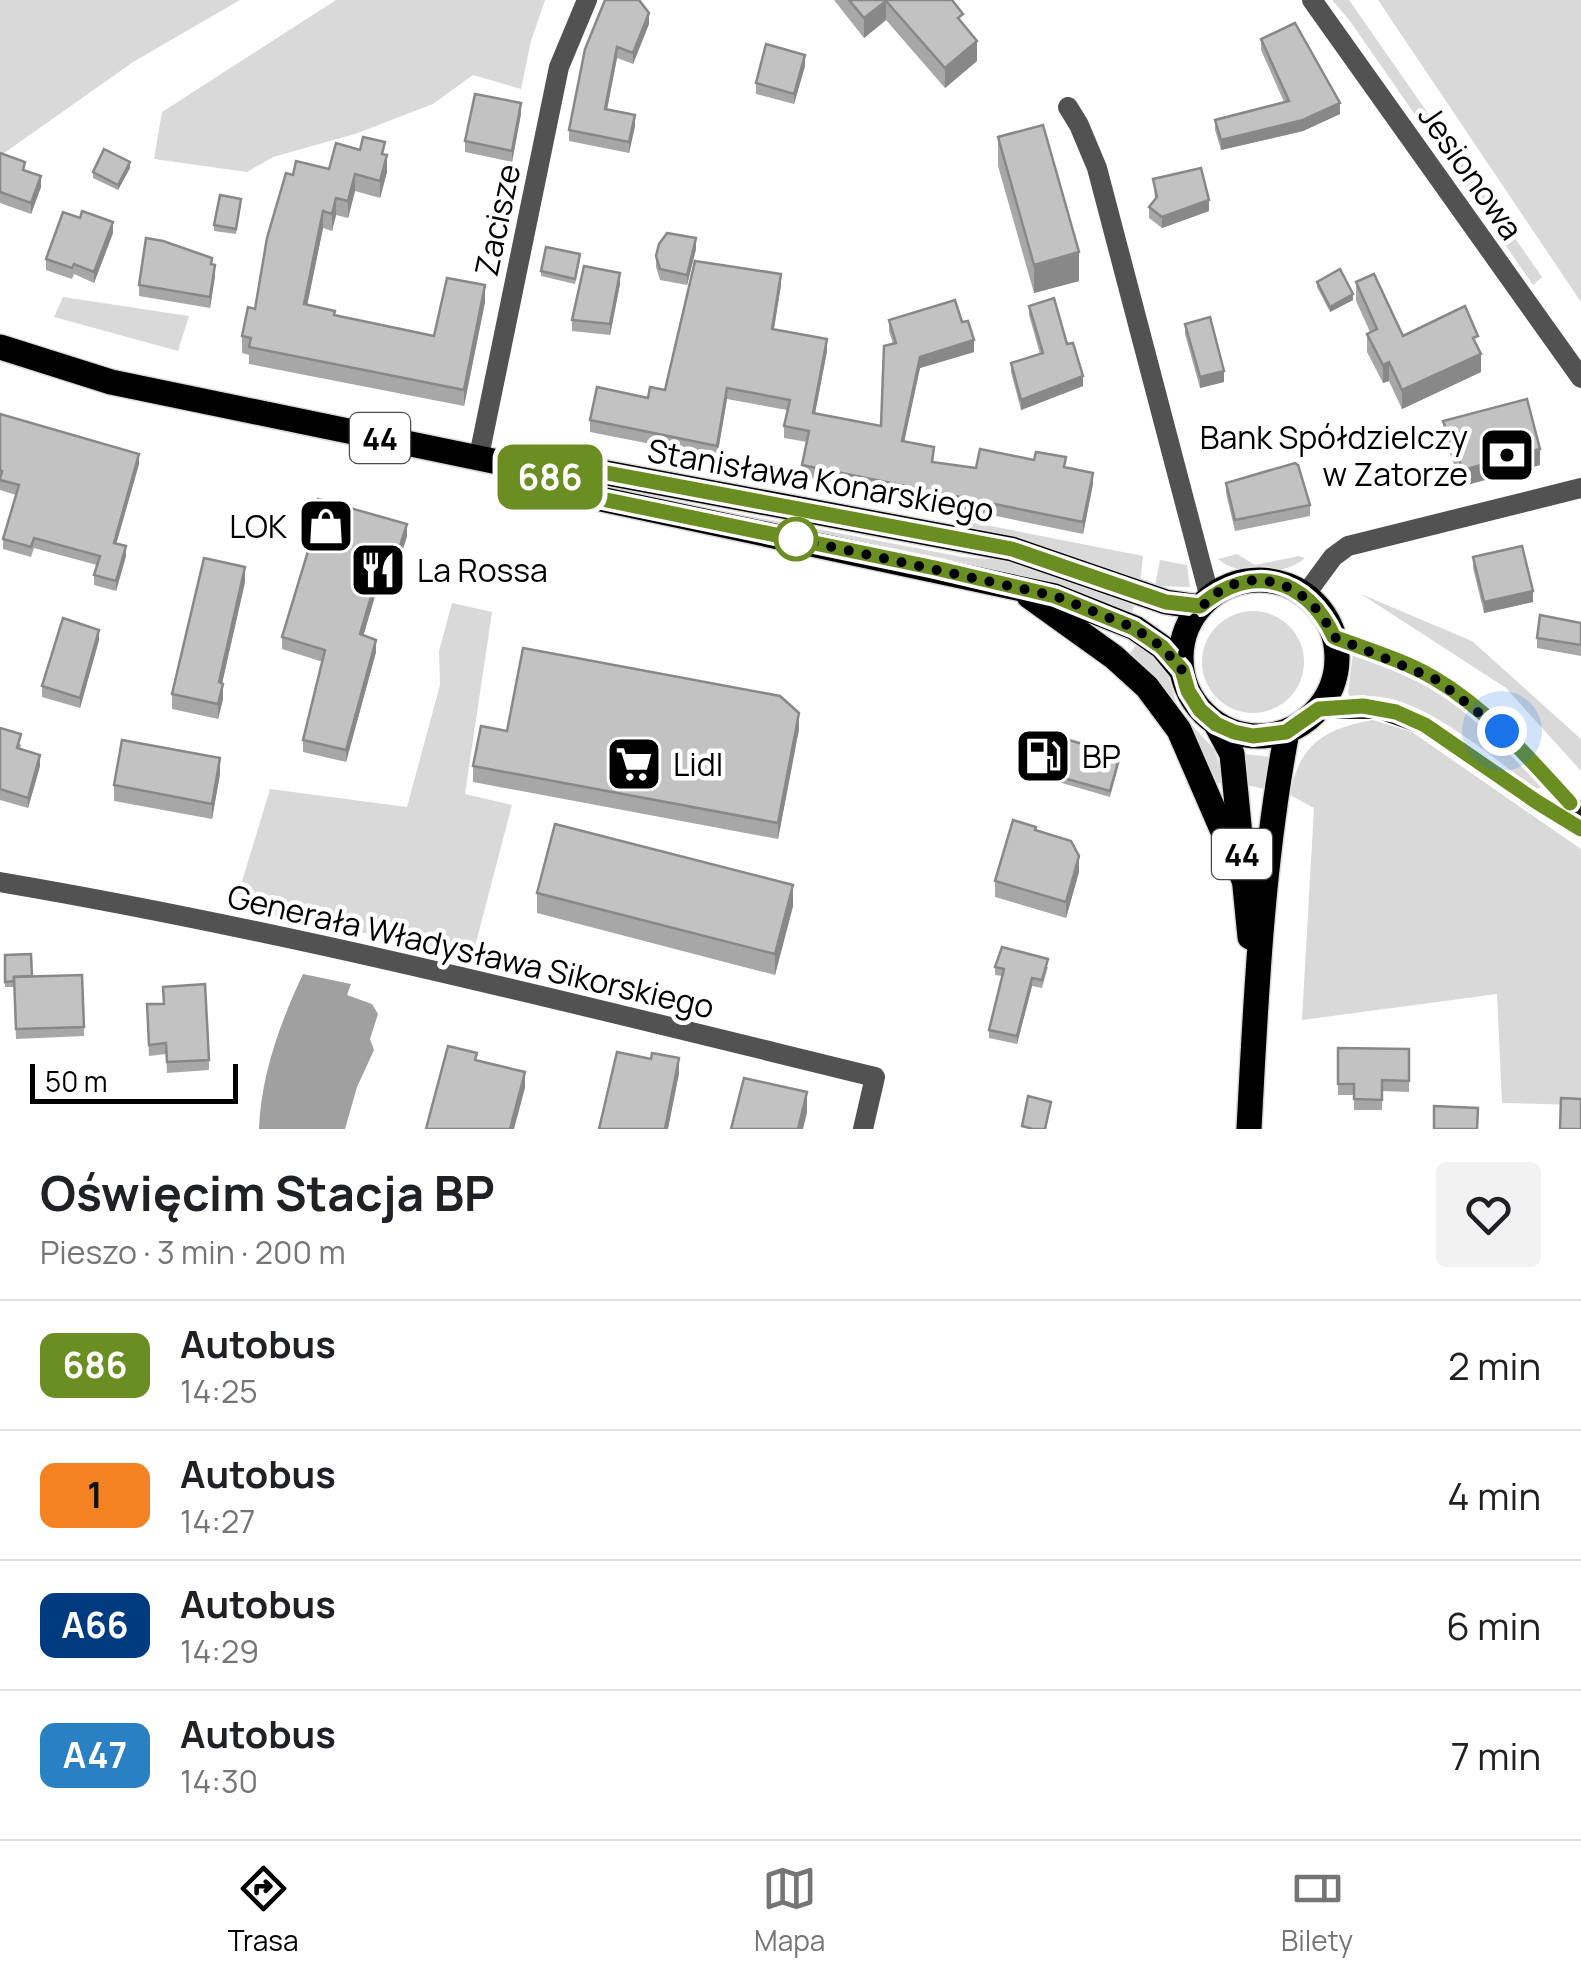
<!DOCTYPE html>
<html lang="pl">
<head>
<meta charset="utf-8">
<style>
	:root { --surface:#fff; --page:#f2f2f2; --text:#202124; --muted:#757577; --line:#e0e0e0; --accent:#000 }
	body { margin:0; font-family:Manrope,sans-serif; background:var(--page); color:var(--text); height:100vh; display:flex; flex-direction:column; font-size:38px; white-space:nowrap }
	* { box-sizing:border-box; margin:0 }
	p { font-size:32px; color:var(--muted) }
	.icon { flex:none; width:55px; height:55px; fill:none; stroke:currentColor; stroke-width:2; stroke-linecap:round; stroke-linejoin:round }
	.map { position:relative; height:1129px; overflow:hidden }
	.drawer { display:flex; flex-direction:column; background:var(--surface); flex:1 }
	.drawer>* { flex:none }
	.badge { padding:0 20px; border-radius:15px; font-size:35px; line-height:65px }
	.scale { position:absolute; left:30px; bottom:25px; width:208px; box-sizing:border-box; padding-left:10px; border:5px solid #000; border-top:0; font-size:28px; line-height:35px; white-space:nowrap; color:#000; -webkit-text-stroke:8px #fff; paint-order:stroke }
	.you { position:absolute; width:50px; height:50px; margin:-25px; border:8px solid #fff; border-radius:50%; background:#1a73e8; box-shadow:0 0 0 15px #1a73e833 }
	.map>.badge { position:absolute; translate:-50% -50%; box-shadow:0 0 0 5px #fff }
	.round { display:grid; place-items:center; flex:none; width:105px; height:105px; border-radius:10px; background:var(--page) }
	.overview { display:flex; align-items:center; justify-content:space-between; height:170px; padding:0 40px }
	h1 { font-size:48px; font-weight:700; line-height:75px }
	ul { padding:0; list-style:none }
	li { display:flex; align-items:center; gap:30px; height:130px; padding:0 40px; border-top:2px solid var(--line) }
	li div { flex:1 }
	li b { display:block; font-size:38px }
	li em { font-style:normal }
	li .badge { min-width:110px; font-weight:700; text-align:center }
	.menu { display:flex; justify-content:space-around; align-items:center; height:140px; border-top:2px solid var(--line); background:var(--surface); font-size:28px; color:var(--muted) }
	.menu a { display:grid; justify-items:center; gap:5px }
	.menu .current { color:var(--accent) }
	.map>svg:first-child { display:block }
	.green { fill:#d9d9d9 }
	.water { fill:#a0a0a0 }
	.lines { fill:none; stroke-linecap:round; stroke-linejoin:round }
	.primary-casing { stroke:#dbdbdb; stroke-width:28 }
	.street { stroke:#525252; stroke-width:20 }
	.secondary { stroke:#1f1f1f; stroke-width:20 }
	.primary { stroke:#000; stroke-width:25 }
	.wall { fill:#a7a7a7 }
	.shaded-wall { fill:#888 }
	.building { fill:#c2c2c2; stroke:#888; stroke-width:2.5 }
	.line-casing { stroke:#fff; stroke-width:22 }
	.line { stroke:#6b8e23; stroke-width:15 }
	.walk { stroke:#000; stroke-width:10; stroke-dasharray:0 18 }
	.stop-dot { fill:#fff; stroke:#6b8e23; stroke-width:5 }
	.labels { text-anchor:middle; dominant-baseline:central; stroke-width:9; stroke-linejoin:round; paint-order:stroke }
	.shield { fill:#fff; stroke:#4c4c4c; stroke-width:2.5 }
	.shield-label { font-size:30px; font-weight:bold; fill:#000 }
	.street-label { font-size:32px; fill:#000; stroke:#fff }
	.poi-label { font-size:32px; fill:#000; stroke:#fff; text-anchor:start }
</style>
</head>
<body>
<div class="map">
<svg width="1581" height="1129" viewBox="0 0 1581 1129">
	<rect width="100%" height="100%" fill="#fff"/>
	<g class="green">
		<path d="M0 0H240L133 62 0 156Z"/>
		<path d="M336 0H545L531 41 521 89 473 75 433 104 355 134 273 157 247 172 154 159 162 112Z"/>
		<path d="M1332 0H1349L1542 277 1533 285 1350 21Z"/>
		<path d="M1378 0H1581V302Z"/>
		<path d="M63 297 189 316 178 351 54 317Z"/>
		<path d="M575 482 962 557 1016 561 1135 605 1130 616Z"/>
		<path d="M966 521 1143 556 1140 584 971 531Z"/>
		<path d="M1237 554 1255 565 1299 556 1305 558C1285 576 1238 577 1218 559Z"/>
		<path d="M1160 560 1187 565 1190 587 1155 586Z"/>
		<path d="M1361 594 1472 641 1581 739V771L1506 688Z"/>
		<path d="M452 603 492 612 465 794 512 805 473 954 234 908 270 789 407 807 440 685 439 651Z"/>
		<circle cx="1253" cy="662" r="51"/>
		<path d="M1139 640 1166 669 1176 702 1187 720 1214 749 1226 783 1212 784 1129 655Z"/>
		<path d="M1353 653 1421 683 1468 711 1542 785 1540 788 1535 789C1496 760 1430 703 1381 697 1371 695 1360 698 1350 698L1348 693Z"/>
		<path d="M1373 720 1412 732 1581 849V1105L1502 1103 1497 994 1302 1020 1314 808 1290 795C1299 744 1324 729 1373 720Z"/>
		<path d="M1244 754 1272 757 1265 789 1246 785Z"/>
	</g>
	<path class="water" d="M303 974 351 984 347 995 372 1004 378 1014 370 1039 374 1050 357 1087 345 1129H259C261 1075 280 1023 303 974Z"/>
	<g class="lines">
		<g class="primary-casing">
			<g id="primary">
				<path d="M0 347 111 382 541 471 591 470 1012 549 1166 602 1200 607"/>
				<path d="M541 471 573 493 1055 596 1135 628 1162 647 1181 670"/>
				<circle cx="1259" cy="658" r="78"/>
				<path d="M1029 596 1114 657 1147 687 1179 730 1244 880"/>
				<path d="M1216 724 1232 754 1250 937"/>
				<path d="M1249 1129C1256 996 1262 863 1287 732"/>
			</g>
		</g>
		<g class="street">
			<path d="M1312 0 1581 378"/>
			<path d="M1068 107 1079 125 1097 168 1207 587 1215 594"/>
			<path d="M479 456 559 67 587 0"/>
			<path d="M1305 595 1333 557 1348 546 1581 488"/>
			<path d="M0 882C294 932 584 1006 875 1077L863 1129"/>
		</g>
		<g class="secondary">
			<path d="M1335 637C1368 650 1404 660 1434 678 1492 712 1536 767 1581 815"/>
			<path d="M1319 709H1380L1425 725 1537 803 1581 829"/>
		</g>
		<use href="#primary" class="primary"/>
	</g>
	<g class="wall">
		<path d="M834 0H952L977 61 945 88 886 20 864 38Z"/>
		<path d="M649 24 633 64 617 58 607 109 635 126 629 153 569 141V130L585 49Z"/>
		<path d="M1261 39 1340 114 1303 131 1221 150 1215 130V120L1284 102 1261 50Z"/>
		<path d="M805 66 794 104 756 94V83Z"/>
		<path d="M521 114 512 162 465 152V141Z"/>
		<path d="M998 137 1079 281 1034 293 998 166Z"/>
		<path d="M360 150 385 155 387 172 380 198 355 191 348 218 336 215 332 231 323 228 307 305 335 315 434 336 485 302 464 406 249 364V355L242 353V336L255 309 293 175 329 169Z"/>
		<path d="M0 153 25 171 41 187 31 214 0 203Z"/>
		<path d="M130 168 118 190 93 178V172Z"/>
		<path d="M1153 179 1209 211 1162 228 1149 218V207L1155 199Z"/>
		<path d="M241 204 236 234 214 231V225Z"/>
		<path d="M113 233 94 283 74 274 72 279 46 270V259Z"/>
		<path d="M696 249 687 285 660 280 656 267V256Z"/>
		<path d="M580 260 575 284 541 276V271Z"/>
		<path d="M212 264 215 276 210 308 139 296V285Z"/>
		<path d="M1317 282 1353 300 1330 312 1317 287Z"/>
		<path d="M1356 282 1403 336 1478 349 1481 372 1402 409 1389 381 1383 383 1367 352V334L1370 332 1356 301Z"/>
		<path d="M620 284 610 335 572 331V320Z"/>
		<path d="M781 285 774 329 827 351 815 413 881 426 893 344 889 331V320L962 322 974 352 920 368 904 441 934 462 976 468 1066 467 1093 484 1083 534 802 476V465L807 442 784 438V426L787 410 727 399 717 457 590 432V420L648 398 665 390Z"/>
		<path d="M1029 306 1067 344 1083 386 1021 410 1011 372V363L1040 354 1029 315Z"/>
		<path d="M1185 324 1224 382 1200 388 1185 334Z"/>
		<path d="M0 414 139 464 116 543 126 556 116 591 94 585V575L97 565 34 548 31 557 3 549V539L16 495 0 490Z"/>
		<path d="M1443 421 1540 465 1463 486 1443 437Z"/>
		<path d="M1226 483 1310 505V516L1235 531 1226 493Z"/>
		<path d="M309 526 407 536 390 590 378 586 363 636 376 652 346 762 303 752V740L323 662 282 649V637L312 539H309Z"/>
		<path d="M1473 557 1533 602 1484 613 1473 568Z"/>
		<path d="M245 582 222 683 223 699 218 719 172 709V694Z"/>
		<path d="M1581 623V656L1537 648V638Z"/>
		<path d="M99 640 80 708 42 697V686Z"/>
		<path d="M0 728 21 745 20 749 40 766 28 808 0 800Z"/>
		<path d="M799 729 778 839 473 782V766L507 731Z"/>
		<path d="M1120 760 1110 797 1031 774V769Z"/>
		<path d="M220 774 212 819 114 801V785Z"/>
		<path d="M1036 831 1079 872 1066 918 995 897V881Z"/>
		<path d="M537 893 793 906 775 975 537 913Z"/>
		<path d="M5 955 32 976 84 1027V1036L16 1039 14 987H5Z"/>
		<path d="M995 967H1048L1042 988 1032 986 1017 1044 989 1038V1030L1002 976 995 975Z"/>
		<path d="M147 1015 209 1060V1070L167 1073 166 1054 149 1056Z"/>
		<path d="M1338 1048 1409 1049V1092L1382 1091V1110H1354V1095H1338Z"/>
	</g>
	<g class="shaded-wall">
		<path d="M886 1V20L864 38V18Z"/>
		<path d="M649 13V24L633 64V53Z"/>
		<path d="M977 41V61L945 88V68Z"/>
		<path d="M617 47V58L605 120V109Z"/>
		<path d="M805 55V66L794 104V94Z"/>
		<path d="M521 103V114L512 162V151Z"/>
		<path d="M1340 103V114L1303 131 1221 150V140Z"/>
		<path d="M635 115V126L629 153V142Z"/>
		<path d="M387 155V172L380 198V181Z"/>
		<path d="M130 162V168L118 190V185Z"/>
		<path d="M355 174V191L348 218V201Z"/>
		<path d="M41 176V187L31 214V203Z"/>
		<path d="M336 198V215L332 231V214Z"/>
		<path d="M1209 200V211L1162 228V217Z"/>
		<path d="M323 211V228L304 321V304Z"/>
		<path d="M113 222V233L94 283V272Z"/>
		<path d="M696 238V249L687 285V275Z"/>
		<path d="M1079 252V281L1034 293V265Z"/>
		<path d="M215 265V276L210 308V297Z"/>
		<path d="M620 273V284L610 335V324Z"/>
		<path d="M781 274V285L772 340V329Z"/>
		<path d="M485 285V302L464 406V390Z"/>
		<path d="M1353 294V300L1330 312V307Z"/>
		<path d="M827 339V351L813 424V413Z"/>
		<path d="M974 340V352L920 368 902 452V441L920 357Z"/>
		<path d="M1481 354V372L1402 409V390Z"/>
		<path d="M1389 362V381L1383 383V365Z"/>
		<path d="M1224 371V382L1200 388V377Z"/>
		<path d="M1083 376V386L1021 410V400Z"/>
		<path d="M727 388V399L717 457V446Z"/>
		<path d="M1540 449V465L1463 486V470Z"/>
		<path d="M139 454V464L114 552V543Z"/>
		<path d="M1093 473V484L1083 534V522Z"/>
		<path d="M407 524V536L390 590V578Z"/>
		<path d="M126 546V556L116 591V581Z"/>
		<path d="M245 567V582L219 697V682Z"/>
		<path d="M378 573V586L360 647V634Z"/>
		<path d="M1533 591V602L1484 613V602Z"/>
		<path d="M99 630V640L80 708V698Z"/>
		<path d="M376 640V652L346 762V750Z"/>
		<path d="M223 684V699L218 719V704Z"/>
		<path d="M799 713V729L778 839V823Z"/>
		<path d="M40 755V766L28 808V798Z"/>
		<path d="M220 758V774L212 819V804Z"/>
		<path d="M1079 856V872L1066 918V902Z"/>
		<path d="M793 885V906L775 975V954Z"/>
		<path d="M1032 978V986L1017 1044V1036Z"/>
		<path d="M679 1058V1074L668 1129H665Z"/>
		<path d="M525 1072V1088L514 1129H510Z"/>
		<path d="M807 1092V1113L803 1129H798Z"/>
	</g>
	<g class="building">
		<path d="M605 0H639L649 13 633 53 617 47 605 109 635 115 629 142 569 130 585 49Z"/>
		<path d="M849 0H952L963 14 958 18 977 41 945 68 886 1 864 18Z"/>
		<path d="M1295 23 1340 103 1303 120 1221 140 1215 120 1289 101 1261 39Z"/>
		<path d="M766 44 805 55 794 94 756 83Z"/>
		<path d="M475 94 521 103 512 151 465 141Z"/>
		<path d="M1043 125 1079 252 1034 265 998 137Z"/>
		<path d="M363 137 385 142 382 154 387 155 380 181 355 174 348 201 336 198 332 214 323 211 304 304 335 311 334 315 434 336 447 278 485 285 464 390 249 347 251 338 242 336 248 307 255 309 267 238 286 173 293 175 296 161 329 169 336 143 360 150Z"/>
		<path d="M104 149 130 162 118 185 93 172Z"/>
		<path d="M0 153 25 162 23 170 41 176 31 203 0 192Z"/>
		<path d="M1201 168 1209 200 1162 217 1149 207 1157 197 1153 179Z"/>
		<path d="M220 195 241 199 236 229 214 225Z"/>
		<path d="M82 211 113 222 94 272 74 264 72 268 46 259 63 212 80 218Z"/>
		<path d="M667 233 696 238 687 275 660 269 656 256 659 244Z"/>
		<path d="M146 238 163 241 212 258 211 264 215 265 210 297 139 285Z"/>
		<path d="M546 247 580 254 575 279 541 271Z"/>
		<path d="M695 261 781 274 772 329 827 339 813 413 881 426 884 346 896 343 889 320 955 300 962 322 968 321 974 340 920 357 902 441 934 447 932 462 976 468 980 449 1034 460 1036 452 1066 457 1064 467 1093 473 1083 522 802 465 809 431 784 426 790 400 727 388 717 446 590 420 597 387 648 398 650 387 665 390Z"/>
		<path d="M584 266 620 273 610 324 572 320Z"/>
		<path d="M1340 269 1353 294 1330 307 1317 282Z"/>
		<path d="M1374 274 1403 336 1465 306 1478 336 1473 338 1481 354 1402 390 1389 362 1383 365 1367 334 1377 329 1356 282Z"/>
		<path d="M1054 298 1067 344 1073 343 1083 376 1021 400 1011 363 1043 353 1029 306Z"/>
		<path d="M1210 317 1224 371 1200 377 1185 324Z"/>
		<path d="M1527 399 1540 449 1463 470 1443 421Z"/>
		<path d="M0 414 139 454 114 543 126 546 116 581 94 575 100 556 34 538 31 547 3 539 19 485 0 480 2 471 0 470Z"/>
		<path d="M1295 463 1298 465 1310 505 1235 520 1226 483Z"/>
		<path d="M318 499 407 524 390 578 378 573 360 634 376 640 346 750 303 740 325 650 282 637 315 528 309 526Z"/>
		<path d="M1522 546 1533 591 1484 602 1473 557Z"/>
		<path d="M204 558 245 567 219 682 223 684 218 704 172 694Z"/>
		<path d="M1540 615 1581 623V645L1537 638Z"/>
		<path d="M63 618 99 630 80 698 42 686Z"/>
		<path d="M523 648 780 696 799 713 778 823 473 766 481 726 507 731Z"/>
		<path d="M0 728 21 734 17 748 40 755 28 798 0 789Z"/>
		<path d="M1042 732 1120 755 1110 791 1031 769Z"/>
		<path d="M122 740 220 758 212 804 114 785Z"/>
		<path d="M1013 820 1036 827 1035 830 1071 841 1079 856 1066 902 995 881Z"/>
		<path d="M555 824 793 885 775 954 537 893Z"/>
		<path d="M1002 947 1048 959 1042 980 1032 978 1017 1036 989 1030 1004 969 995 967Z"/>
		<path d="M31 954 32 976 14 977V981L5 982V955Z"/>
		<path d="M82 975 84 1027 16 1029 14 977Z"/>
		<path d="M205 984 209 1060 167 1062 166 1043 149 1045 147 1004H164L163 987Z"/>
		<path d="M448 1046 477 1053 475 1060 525 1072 510 1129H426Z"/>
		<path d="M1338 1048 1409 1049V1081L1382 1080V1100L1354 1099V1084H1338Z"/>
		<path d="M617 1052 651 1059 652 1053 679 1058 665 1129H599Z"/>
		<path d="M744 1078 807 1092 798 1129H731Z"/>
		<path d="M1028 1096 1051 1102 1045 1129H1033L1022 1126Z"/>
		<path d="M1561 1098 1581 1099V1129H1560Z"/>
		<path d="M1434 1106 1478 1108 1477 1129H1434Z"/>
	</g>
	<g class="lines">
		<g class="line-casing">
			<path id="line" d="M1570 803C1529 758 1487 709 1434 678 1403 660 1368 650 1334 637 1307 578 1252 562 1200 606L1166 602 1012 549 591 470 542 471 573 493 935 568 1055 596 1134 628 1162 647 1182 670 1188 691 1200 710 1216 724 1234 732 1253 736 1286 732 1319 709 1363 706 1396 712 1425 725 1537 802 1581 829"/>
		</g>
		<use href="#line" class="line"/>
		<path class="walk" d="M796 539 1055 596 1134 628 1162 647 1182 670C1182 570 1292 546 1334 637L1437 680 1502 731"/>
	</g>
	<defs>
		<g id="bank-square" transform="scale(2.875)"><rect x="-9" y="-9" width="18" height="18" rx="4" fill="#000" stroke="#fff"/><path d="M-6-4H6V4H-6ZM0-2.3a2.3 2.3 0 1 0 0 4.6a2.3 2.3 0 1 0 0-4.6Z" fill="#fff"/></g>
		<g id="shop-square" transform="scale(2.875)"><rect x="-9" y="-9" width="18" height="18" rx="4" fill="#000" stroke="#fff"/><path d="M-5-2.5h2.3a2.7 3.5 0 0 1 5.4 0H5L5.5 6h-11ZM-1.5-2.5h3a1.5 2.3 0 0 0-3 0Z" fill="#fff"/></g>
		<g id="restaurant-square" transform="scale(2.875)"><rect x="-9" y="-9" width="18" height="18" rx="4" fill="#000" stroke="#fff"/><path d="M-5-6h1v4h1v-4h1v4h1v-4h1v5L-1.5 .5V6h-2V.5L-5-1ZM5-6V6H3V1.5H1.5Q1.5-4 5-6Z" fill="#fff"/></g>
		<g id="fuel-square" transform="scale(2.875)"><rect x="-9" y="-9" width="18" height="18" rx="4" fill="#000" stroke="#fff"/><path d="M-5.5-6h7V0h2V4h1.3V-2.5L3-4.5l.8-.8L6-3V5H2.5V1h-1V6h-7ZM-4.2-4.7v3.2H.2V-4.7Z" fill="#fff"/></g>
		<g id="supermarket-square" transform="scale(2.875)"><rect x="-9" y="-9" width="18" height="18" rx="4" fill="#000" stroke="#fff"/><path d="M-6-5.5h2.5l.6 2H6L4.5 2H-2.5L-4.4-4H-6ZM-1.5 3.2a1.3 1.3 0 1 0 .1 0ZM3 3.2a1.3 1.3 0 1 0 .1 0Z" fill="#fff"/></g>
	</defs>
	<g fill-rule="evenodd">
		<use href="#bank-square" x="1507" y="455"/>
		<use href="#shop-square" x="326" y="526"/>
		<use href="#restaurant-square" x="378" y="570"/>
		<use href="#fuel-square" x="1043" y="756"/>
		<use href="#supermarket-square" x="634" y="764"/>
	</g>
	<circle class="stop-dot" cx="796" cy="539" r="20"/>
	<g class="labels">
		<g class="shield">
			<rect x="350" y="413" width="60" height="50" rx="8"/>
			<rect x="1212" y="829" width="60" height="50" rx="8"/>
		</g>
		<g class="shield-label">
			<text x="380" y="438">44</text>
			<text x="1242" y="854">44</text>
		</g>
		<g class="street-label">
			<text transform="translate(1471 172) rotate(55)">Jesionowa</text>
			<text transform="translate(497 220) rotate(-78)">Zacisze</text>
			<text transform="translate(821 480) rotate(10)">Stanisława Konarskiego</text>
			<text transform="translate(471 951) rotate(13)">Generała Władysława Sikorskiego</text>
		</g>
		<g class="poi-label">
			<text x="1468" y="437" text-anchor="end">Bank Spółdzielczy<tspan x="1468" dy="37">w Zatorze</tspan></text>
			<text x="287" y="526" text-anchor="end">LOK</text>
			<text x="417" y="570">La Rossa</text>
			<text x="1082" y="756">BP</text>
			<text x="673" y="764">Lidl</text>
		</g>
	</g>
</svg>
<div class="scale">50 m</div>
<div class="you" style="left:1502px;top:731px"></div>
<b class="badge" style="left:550px;top:477px;background:#6b8e23;color:#fff">686</b>
</div>
<section class="drawer">
<div class="overview"><div><h1>Oświęcim Stacja BP</h1><p>Pieszo · 3 min · 200 m</p></div><a class="round"><svg class="icon" aria-label="heart" viewBox="0 0 24 24"><path d="M12 20l-8-8c-3-5 5-10 8-4 3-6 11-1 8 4z"/></svg></a></div>
<ul>
<li><span class="badge" style="background:#6b8e23;color:#fff">686</span><div><b>Autobus</b><p>14:25</p></div><em>2 min</em></li>
<li><span class="badge" style="background:#f58220;color:#111">1</span><div><b>Autobus</b><p>14:27</p></div><em>4 min</em></li>
<li><span class="badge" style="background:#003b80;color:#fff">A66</span><div><b>Autobus</b><p>14:29</p></div><em>6 min</em></li>
<li><span class="badge" style="background:#2980c2;color:#fff">A47</span><div><b>Autobus</b><p>14:30</p></div><em>7 min</em></li>
</ul>
</section>
<nav class="menu">
<a class="current"><svg class="icon" aria-label="directions" viewBox="0 0 24 24"><path d="M12 3l9 9-9 9-9-9zM9 14v-3h6M13 9l2 2-2 2"/></svg>Trasa</a>
<a><svg class="icon" aria-label="map" viewBox="0 0 24 24"><path d="M3 6l6-2 6 2 6-2v14l-6 2-6-2-6 2zM9 4v14M15 6v14"/></svg>Mapa</a>
<a><svg class="icon" aria-label="tickets" viewBox="0 0 24 24"><path d="M3 7h18v10H3zM15 7v10"/></svg>Bilety</a>
</nav>
</body>
</html>
